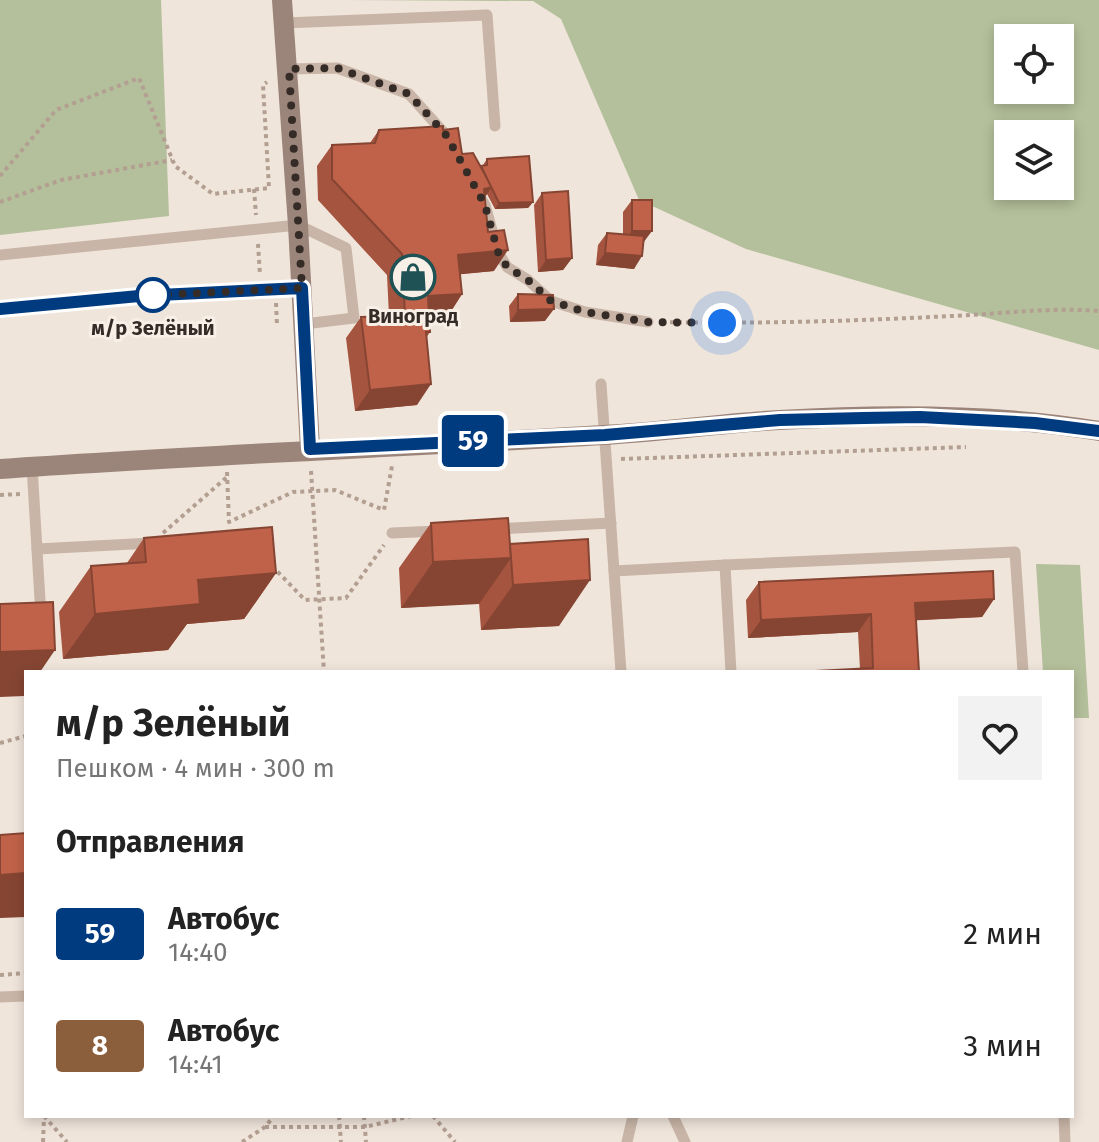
<!DOCTYPE html>
<html lang="ru">
<head>
<meta charset="utf-8">
<style>
	:root { --surface:#fff; --page:#f2f2f2; --text:#222; --muted:#767676 }
	body { margin:0; font-family:"Fira Sans",sans-serif; background:var(--page); color:var(--text); height:100vh; display:flex; flex-direction:column; font-size:30px; white-space:nowrap }
	* { box-sizing:border-box; margin:0 }
	p { font-size:26px; color:var(--muted) }
	.icon { flex:none; width:44px; height:44px; fill:none; stroke:currentColor; stroke-width:2; stroke-linecap:round; stroke-linejoin:round }
	.map { position:relative; flex:1; overflow:hidden }
	.sheet { position:absolute; left:24px; top:670px; width:1050px; height:448px; display:flex; flex-direction:column; background:var(--surface); border-radius:0px; box-shadow:0 4px 12px #0003 }
	.sheet>* { flex:none }
	.badge { padding:0 16px; border-radius:6px; font-size:28px; line-height:52px }
	.tools { position:absolute; left:994px; top:24px; display:grid; gap:16px }
	.tools a { display:grid; place-items:center; width:80px; height:80px; border-radius:0px; background:var(--surface); box-shadow:0 4px 12px #0003; font-size:40px }
	.you { position:absolute; width:40px; height:40px; margin:-20px; border:6px solid #fff; border-radius:50%; background:#1a73e8; box-shadow:0 0 0 12px #1a73e833 }
	.map>.badge { position:absolute; translate:-50% -50%; box-shadow:0 0 0 4px #fff }
	h2 { padding:0 32px; font-size:30px; line-height:72px }
	.round { display:grid; place-items:center; flex:none; width:84px; height:84px; border-radius:0px; background:var(--page) }
	.headline { display:flex; align-items:center; justify-content:space-between; height:136px; padding:0 32px }
	h1 { font-size:38px; font-weight:700; line-height:60px }
	ul { padding:0; list-style:none }
	li { display:flex; align-items:center; gap:24px; height:112px; padding:0 32px }
	li div { flex:1 }
	li b { display:block; font-size:30px }
	li em { font-style:normal }
	li .badge { min-width:88px; font-weight:700; text-align:center }
	.map>svg:first-child { display:block }
	.green { fill:#b4bf9b; fill-rule:evenodd }
	.lines { fill:none; stroke-linecap:round; stroke-linejoin:round }
	.path { stroke:#b39f92; stroke-width:4; stroke-dasharray:4 4; stroke-linecap:butt }
	.lane { stroke:#c8b5a7; stroke-width:11 }
	.secondary { stroke:#9b8479; stroke-width:20 }
	.wall { fill:#a5543f }
	.shaded-wall { fill:#864533 }
	.building { fill:#c06249; stroke:#864533; stroke-width:2 }
	.line-casing { stroke:#fff; stroke-width:18 }
	.line { stroke:#003b80; stroke-width:12 }
	.walk { stroke:#352b27; stroke-width:8; stroke-dasharray:0 14.4 }
	.stop-dot { fill:#fff; stroke:#003b80; stroke-width:4 }
	.labels { text-anchor:middle; dominant-baseline:central; stroke-width:6; stroke-linejoin:round; paint-order:stroke }
	.poi-label { font-size:20px; font-weight:bold; fill:#352b27; stroke:#f8f0e7 }
	.stop-label { font-size:20px; font-weight:bold; fill:#352b27; stroke:#f8f0e7 }
</style>
</head>
<body>
<div class="map">
<svg width="1099" height="1142" viewBox="0 0 1099 1142">
	<rect width="100%" height="100%" fill="#f0e5db"/>
	<g class="green">
		<path d="M0 0H161L169 216 0 235Z"/>
		<path d="M345 0H1099V350L746 249 639 200 561 19 533 1ZM1008 38H1060V90H1008ZM1008 134H1060V186H1008Z"/>
		<path d="M1036 564 1080 565 1089 718H1072V672H1043Z"/>
	</g>
	<g class="lines">
		<g class="path">
			<path d="M0 176 56 110 139 78 175 166 213 194 269 188 263 85 267 82"/>
			<path d="M254 189 256 215"/>
			<path d="M0 202 61 180 172 160"/>
			<path d="M258 244 260 275"/>
			<path d="M276 303 277 325"/>
			<path d="M662 322C758 324 855 321 951 316 1001 314 1049 307 1099 311"/>
			<path d="M621 459 966 447"/>
			<path d="M311 471 324 672"/>
			<path d="M227 472 229 522 293 492 335 490 384 510 392 466"/>
			<path d="M0 495 20 494"/>
			<path d="M163 533 227 477"/>
			<path d="M272 566 305 600 346 598 384 545"/>
			<path d="M0 743 26 736"/>
			<path d="M0 975 26 973"/>
			<path d="M44 1116 67 1142"/>
			<path d="M339 1116 341 1142"/>
			<path d="M364 1116 366 1142"/>
			<path d="M433 1116 455 1142"/>
			<path d="M265 1127H365L411 1116"/>
			<path d="M43 1142 44 1117"/>
			<path d="M242 1142 265 1127 274 1116"/>
		</g>
		<g class="lane">
			<path d="M284 23 487 15 495 126"/>
			<path d="M289 69 337 68 409 94 445 134"/>
			<path d="M479 195 485 205 498 252 507 267 528 280 551 301 585 312 648 322"/>
			<path d="M0 255 298 225 346 248 354 318 304 324"/>
			<path d="M0 309 139 296 302 288"/>
			<path d="M601 384 621 672"/>
			<path d="M32 466 41 617"/>
			<path d="M496 529 611 523"/>
			<path d="M392 533 438 531"/>
			<path d="M37 549 152 543"/>
			<path d="M725 565 1015 552 1023 672"/>
			<path d="M614 571 725 565 731 672"/>
			<path d="M0 997 26 996"/>
			<path d="M673 1116 685 1142"/>
			<path d="M1064 1116 1065 1142"/>
			<path d="M627 1142 633 1116"/>
		</g>
		<g class="secondary">
			<path d="M282 0 298 225 310 449"/>
			<path d="M0 469C201 455 403 447 604 435 663 432 721 423 779 420 880 414 1000 414 1099 431"/>
		</g>
	</g>
	<g class="wall">
		<path d="M379 130H443L462 154 480 166 483 165 487 159 533 202 528 208 495 209 487 194 485 197 488 232 494 271 460 274 462 294 448 316H429L430 332 426 338 417 405 355 411 346 338 361 317 389 316 387 275 318 200 317 166 332 145 370 143Z"/>
		<path d="M542 193 572 258 563 270 538 272 534 205Z"/>
		<path d="M632 200 644 242 634 269 596 265 598 245 607 233 623 234V212Z"/>
		<path d="M518 294 545 321 510 322 509 306Z"/>
		<path d="M431 523 510 544 559 626 481 630 479 603 401 608 399 568Z"/>
		<path d="M144 538 276 573 244 619 187 624 168 650 63 659 59 612 91 566 127 563Z"/>
		<path d="M759 582 994 599 982 617 916 620 919 672 860 669 858 632 748 638 746 600Z"/>
	</g>
	<g class="shaded-wall">
		<path d="M492 187 477 208 484 189Z"/>
		<path d="M533 202 528 208 495 209 499 203Z"/>
		<path d="M632 231H652L643 243H623Z"/>
		<path d="M508 250 494 271 443 276 458 255Z"/>
		<path d="M605 253 642 256 634 269 596 265Z"/>
		<path d="M572 258 563 270 538 272 546 260Z"/>
		<path d="M462 294 448 316 413 317 428 296Z"/>
		<path d="M554 309 545 321 510 322 518 310Z"/>
		<path d="M431 384 417 405 355 411 370 390Z"/>
		<path d="M511 558 479 604 401 608 433 562Z"/>
		<path d="M276 573 244 619 187 624 168 650 63 659 95 614 198 580Z"/>
		<path d="M590 580 559 626 481 630 513 585Z"/>
		<path d="M994 599 982 617 903 621 915 603Z"/>
		<path d="M871 614 858 632 748 638 761 620Z"/>
		<path d="M55 650 40 672H26V692L24 696 0 697V652Z"/>
		<path d="M26 873V917L0 918V875Z"/>
	</g>
	<g class="building">
		<path d="M443 126V130L458 128 462 154 473 153 492 187 484 189 488 232 504 230 508 250 458 255 462 294 428 296 430 332H426L431 384 370 390 361 317 405 316 402 254 332 179V145L375 143 379 130Z"/>
		<path d="M529 156 533 202 499 203 481 166 487 165V159Z"/>
		<path d="M568 191 572 258 546 260 542 193Z"/>
		<rect x="632" y="200" width="20" height="31"/>
		<path d="M607 233 644 236 642 256 605 253Z"/>
		<path d="M518 294 553 295 554 309 518 310Z"/>
		<path d="M508 518 511 558 433 562 431 523Z"/>
		<path d="M272 527 276 573 198 580 200 604 95 614 91 566 146 562 144 538Z"/>
		<path d="M588 539 590 580 513 585 510 544Z"/>
		<path d="M993 571 994 599 915 603 919 672H796L873 668 871 614 761 620 759 582Z"/>
		<path d="M53 602 55 650 0 652V604Z"/>
		<path d="M26 833V873L0 875V835Z"/>
	</g>
	<g class="lines">
		<g class="line-casing">
			<path id="line" d="M0 309 139 296 302 288 310 449 605 435 780 420 864 418 920 417 1035 423 1099 431"/>
		</g>
		<use href="#line" class="line"/>
		<path class="walk" d="M153 295 139 296 302 288 289 69 337 68 409 94 446 135 459 158 485 205 498 252 507 267 528 280 551 301 585 312 648 322 722 323"/>
	</g>
	<defs>
		<g id="shop-ring" transform="scale(2.3)"><circle r="9.5" fill="#f8f0e7" stroke="#1f5254" stroke-width="1.5"/><path d="M-5-2.5h2.3a2.7 3.5 0 0 1 5.4 0H5L5.5 6h-11ZM-1.5-2.5h3a1.5 2.3 0 0 0-3 0Z" fill="#1f5254"/></g>
	</defs>
	<g fill-rule="evenodd">
		<use href="#shop-ring" x="413" y="277"/>
	</g>
	<circle class="stop-dot" cx="153" cy="295" r="16"/>
	<g class="labels">
		<g class="poi-label">
			<text x="413" y="316">Виноград</text>
		</g>
		<g class="stop-label">
			<text x="153" y="328">м/р Зелёный</text>
		</g>
	</g>
</svg>
<div class="tools">
<a><svg class="icon" aria-label="locate" viewBox="0 0 24 24"><circle cx="12" cy="12" r="6"/><path d="M12 2v4M12 18v4M2 12h4M18 12h4"/></svg></a>
<a><svg class="icon" aria-label="layers" viewBox="0 0 24 24"><path d="M12 4l9 5-9 5-9-5zM3 14l9 5 9-5"/></svg></a>
</div>
<div class="you" style="left:722px;top:323px"></div>
<b class="badge" style="left:473px;top:441px;background:#003b80;color:#fff">59</b>
<section class="sheet">
<div class="headline"><div><h1>м/р Зелёный</h1><p>Пешком · 4 мин · 300 m</p></div><a class="round"><svg class="icon" aria-label="heart" viewBox="0 0 24 24"><path d="M12 20l-8-8c-3-5 5-10 8-4 3-6 11-1 8 4z"/></svg></a></div>
<h2>Отправления</h2>
<ul>
<li><span class="badge" style="background:#003b80;color:#fff">59</span><div><b>Автобус</b><p>14:40</p></div><em>2 мин</em></li>
<li><span class="badge" style="background:#8b5e3c;color:#fff">8</span><div><b>Автобус</b><p>14:41</p></div><em>3 мин</em></li>
</ul>
</section>
</div>
</body>
</html>
